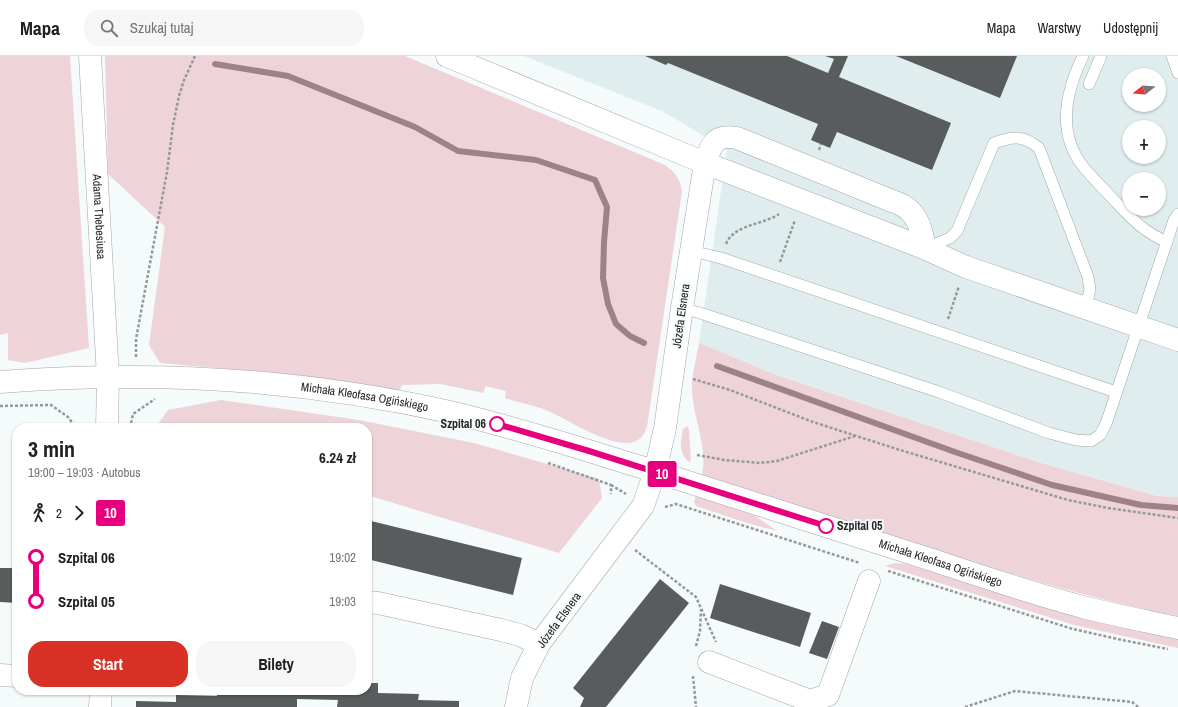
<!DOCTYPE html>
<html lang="pl">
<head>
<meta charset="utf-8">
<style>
	:root { --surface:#fff; --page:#f6f6f6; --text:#202124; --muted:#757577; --line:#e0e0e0; --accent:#d93025 }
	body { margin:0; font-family:"Archivo Narrow",sans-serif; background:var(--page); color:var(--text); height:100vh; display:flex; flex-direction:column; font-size:15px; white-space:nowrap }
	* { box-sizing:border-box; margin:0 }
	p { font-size:13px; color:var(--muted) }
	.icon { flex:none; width:22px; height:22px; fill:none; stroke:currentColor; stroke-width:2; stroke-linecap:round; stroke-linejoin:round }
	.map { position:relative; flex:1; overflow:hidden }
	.side { position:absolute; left:12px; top:367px; width:360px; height:272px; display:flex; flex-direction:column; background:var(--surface); border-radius:16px; box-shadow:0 1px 3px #0004 }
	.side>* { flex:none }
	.badge { padding:0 8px; border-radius:3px; font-size:14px; line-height:26px }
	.needle { width:26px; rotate:253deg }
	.fabs { position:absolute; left:1122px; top:12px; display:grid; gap:8px }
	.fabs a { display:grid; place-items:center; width:44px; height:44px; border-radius:50%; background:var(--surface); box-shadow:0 1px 3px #0004; font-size:20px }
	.map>.badge { position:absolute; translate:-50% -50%; box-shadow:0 0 0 2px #fff }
	.legs { display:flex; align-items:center; gap:6px; height:44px; padding:0 16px; font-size:13px }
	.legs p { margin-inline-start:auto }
	.summary { display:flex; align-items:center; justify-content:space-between; height:68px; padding:0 16px }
	h1 { font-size:22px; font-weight:700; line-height:30px }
	.button { display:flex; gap:8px; margin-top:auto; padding:8px 16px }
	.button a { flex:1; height:46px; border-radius:16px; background:var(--accent); color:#fff; font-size:16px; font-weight:700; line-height:46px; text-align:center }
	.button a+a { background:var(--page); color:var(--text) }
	ul { padding:0 16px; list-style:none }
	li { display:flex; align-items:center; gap:14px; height:44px; font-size:15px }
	li i { display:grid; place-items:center; width:6px; height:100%; margin:0 5px; background:currentColor }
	li i::after { content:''; width:10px; height:10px; margin:-5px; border:3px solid; border-radius:50%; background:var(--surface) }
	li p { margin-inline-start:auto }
	li:first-child i { background:linear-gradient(#0000 50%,currentColor 0) }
	li:last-child i { background:linear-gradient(currentColor 50%,#0000 0) }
	header { display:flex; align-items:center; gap:24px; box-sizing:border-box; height:56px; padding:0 20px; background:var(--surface); border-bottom:1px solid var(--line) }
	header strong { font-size:19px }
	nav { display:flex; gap:22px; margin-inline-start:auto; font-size:14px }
	.search { width:280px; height:36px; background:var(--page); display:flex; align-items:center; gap:10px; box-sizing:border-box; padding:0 14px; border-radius:16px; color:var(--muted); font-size:15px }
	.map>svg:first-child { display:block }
	.built { fill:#dfedee; fill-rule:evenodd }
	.green { fill:#eed4d9 }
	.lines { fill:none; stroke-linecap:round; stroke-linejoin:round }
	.stream { stroke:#9f8288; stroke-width:6 }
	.building { fill:#595c5c }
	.service-casing { stroke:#a2a6a7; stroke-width:12 }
	.minor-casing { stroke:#a2a6a7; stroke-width:23 }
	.tertiary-casing { stroke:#a2a6a7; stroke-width:23 }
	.path { stroke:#969999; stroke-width:2.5; stroke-dasharray:3 2; stroke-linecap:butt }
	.service { stroke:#fff; stroke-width:11 }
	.minor { stroke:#fff; stroke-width:22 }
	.tertiary { stroke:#fff; stroke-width:22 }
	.line-1-casing { stroke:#fff; stroke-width:9 }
	.line-1 { stroke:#e6007e; stroke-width:6 }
	.stop-1-dot { fill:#fff; stroke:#e6007e; stroke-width:2 }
	.labels { text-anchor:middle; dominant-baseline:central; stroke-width:4; stroke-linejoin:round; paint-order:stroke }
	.street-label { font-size:12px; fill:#252626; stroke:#f5fafa }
	.stop-label { font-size:12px; font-weight:bold; fill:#252626; stroke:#f5fafa; text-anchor:end }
</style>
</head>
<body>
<header>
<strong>Mapa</strong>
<div class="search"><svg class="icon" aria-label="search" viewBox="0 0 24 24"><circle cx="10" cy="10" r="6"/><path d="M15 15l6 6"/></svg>Szukaj tutaj</div>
<nav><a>Mapa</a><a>Warstwy</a><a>Udostępnij</a></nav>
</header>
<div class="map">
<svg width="1178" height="651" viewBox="0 0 1178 651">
	<rect width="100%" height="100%" fill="#f5fafa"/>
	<path class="built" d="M524 0H1178V441L1157 440 1038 406 779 320 699 287 727 94 664 56ZM1129 19H1159V49H1129ZM1129 71H1159V101H1129ZM1129 123H1159V153H1129Z"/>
	<g class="green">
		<path d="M0 0H70L89 292 25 307 8 304V277L0 279Z"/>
		<path d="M105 0H405L665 109C675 116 680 123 682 135L647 371C645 376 643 381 638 384 618 397 569 364 550 356 536 349 519 347 505 342L506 335 485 330 484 337 440 328 402 329 400 334 296 319 160 307 149 289 165 171 108 118Z"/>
		<path d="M699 287 779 320 1038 406 1157 440 1178 441V560C1098 545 1022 521 944 497 863 472 783 445 702 419 708 391 693 362 692 333 691 321 697 300 699 287Z"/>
		<path d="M221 344 359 364 474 387 599 423 602 442 559 497 367 439V372H155L168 354Z"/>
		<path d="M687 370 689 374 691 404 689 406C678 397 681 384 683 373Z"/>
		<path d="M696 440 754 459 777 475 747 467 696 450 694 446Z"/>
		<path d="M894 507 906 508 1079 561 1125 572 1178 583V592L1074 569 885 510Z"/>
	</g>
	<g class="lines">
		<g class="stream">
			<path d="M215 8 288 20 415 71 458 95 536 104 595 124 607 151 604 186 603 222 608 248 616 268 630 280 644 287"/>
			<path d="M717 310 955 396 1052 429 1141 449 1178 452"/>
		</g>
	</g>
	<g class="building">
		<path d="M645 0H787L828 17 834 3 825 0H848L839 21 951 67 932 114 837 76 830 92 811 84 818 68 668 7 666 9Z"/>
		<path d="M896 0H1017L1000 42Z"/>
		<path d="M367 464 522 502 513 539 367 503Z"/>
		<path d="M0 512H17V547L0 546Z"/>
		<path d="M660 523 689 547 606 651H580L584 642 573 632Z"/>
		<path d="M720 528 811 557 800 591 710 562Z"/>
		<path d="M822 565 839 571 827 603 809 597Z"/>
		<path d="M367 627H378V637L419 638 418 644 459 645V651H337L338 644 297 643V651H136V645L176 646V639L217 640V634H367Z"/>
	</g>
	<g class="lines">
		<g class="service-casing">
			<g id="service">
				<path d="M1083 0C1066 35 1057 76 1082 109 1091 121 1103 132 1113 143 1131 162 1142 175 1167 186"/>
				<path d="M1172 0 1178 17"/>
				<path d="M1089 28 1101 0"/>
				<path d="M926 192 950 182 957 175 994 87C1013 80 1023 79 1039 92L1088 221 1090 234 1085 252"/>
				<path d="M691 195 721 202 1116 336"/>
				<path d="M682 252 700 257 939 336 1049 377 1076 384 1091 385 1100 379 1106 368 1174 164 1178 158"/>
			</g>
		</g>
		<g class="minor-casing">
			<g id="minor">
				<path id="s1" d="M90 0 108 321"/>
				<path d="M447 0 705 107 682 252 665 372 655 416 643 450 539 588 522 622 516 651"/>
				<path d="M924 192C923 178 920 164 909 154 905 150 898 147 892 145L737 82C714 78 712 88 705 107L924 192 966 211 1178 284"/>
				<path d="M367 546 378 547 501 574 520 579 539 588"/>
				<path d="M709 606 810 645 828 639 869 525"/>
				<path d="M0 619 17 620"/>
			</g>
		</g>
		<g class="tertiary-casing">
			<g id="tertiary">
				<path id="s2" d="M0 326C152 314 305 323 454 357 517 372 579 392 641 411 736 441 831 472 926 502 978 519 1030 537 1083 551 1114 559 1146 565 1178 572"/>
				<path d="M107 372 108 321"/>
				<path d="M100 651 101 634"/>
			</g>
		</g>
		<g class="path">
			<path d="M819 94 821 88"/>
			<path d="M726 188C734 168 763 169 779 158"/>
			<path d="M780 206 795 164"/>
			<path d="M948 263 959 230"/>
			<path d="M136 301V283L167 116 173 69 179 40 184 24 195 0"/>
			<path d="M693 323 730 334 813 366 900 394 1068 444 1108 452 1178 462"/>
			<path d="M0 350 51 349 68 361 76 372"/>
			<path d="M130 372 133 358 155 343"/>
			<path d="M697 399 725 404 760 407 777 405 855 380"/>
			<path d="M548 407 611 429V438"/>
			<path d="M611 429 626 438"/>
			<path d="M665 451 676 448 860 507"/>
			<path d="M635 494 696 541 716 586"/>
			<path d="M888 515 1073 573 1122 584 1168 593"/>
			<path d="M696 590 700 575 701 553"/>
			<path d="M693 620 696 651"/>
			<path d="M965 651 1015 635 1132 646 1138 651"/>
		</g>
		<use href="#service" class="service"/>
		<use href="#minor" class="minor"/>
		<use href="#tertiary" class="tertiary"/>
	</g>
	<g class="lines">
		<g class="line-1-casing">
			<path id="line-1" d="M497 368 589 395 826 470"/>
		</g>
		<use href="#line-1" class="line-1"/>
	</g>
	<g class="stop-1-dot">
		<circle cx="497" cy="368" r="7"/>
		<circle cx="826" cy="470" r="7"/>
	</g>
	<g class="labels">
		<g class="street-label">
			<text stroke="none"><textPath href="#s1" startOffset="161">Adama Thebesiusa</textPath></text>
			<text transform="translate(681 260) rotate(-82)">Józefa Elsnera</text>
			<text stroke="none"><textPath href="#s2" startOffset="366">Michała Kleofasa Ogińskiego</textPath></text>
			<text stroke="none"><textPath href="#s2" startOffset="966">Michała Kleofasa Ogińskiego</textPath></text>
			<text transform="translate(559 564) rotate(-54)">Józefa Elsnera</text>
		</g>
		<g class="stop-label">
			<text x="486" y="368">Szpital 06</text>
			<text x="837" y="470" text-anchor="start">Szpital 05</text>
		</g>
	</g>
</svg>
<div class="fabs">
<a><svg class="needle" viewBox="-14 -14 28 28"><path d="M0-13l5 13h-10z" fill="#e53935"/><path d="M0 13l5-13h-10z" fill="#757577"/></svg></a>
<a>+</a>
<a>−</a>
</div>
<b class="badge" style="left:662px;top:418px;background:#e6007e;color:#fff">10</b>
<section class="side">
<div class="summary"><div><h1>3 min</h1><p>19:00 – 19:03 · Autobus</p></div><b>6.24 zł</b></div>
<div class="legs"><svg class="icon" aria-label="walk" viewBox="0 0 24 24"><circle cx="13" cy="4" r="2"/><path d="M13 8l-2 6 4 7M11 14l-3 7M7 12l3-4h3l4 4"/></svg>2<svg class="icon" aria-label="forward" viewBox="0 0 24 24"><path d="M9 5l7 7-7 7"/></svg><b class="badge" style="background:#e6007e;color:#fff">10</b></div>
<ul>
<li><i style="color:#e6007e"></i><b>Szpital 06</b><p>19:02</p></li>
<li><i style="color:#e6007e"></i><b>Szpital 05</b><p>19:03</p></li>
</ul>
<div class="button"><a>Start</a><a>Bilety</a></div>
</section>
</div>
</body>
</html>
